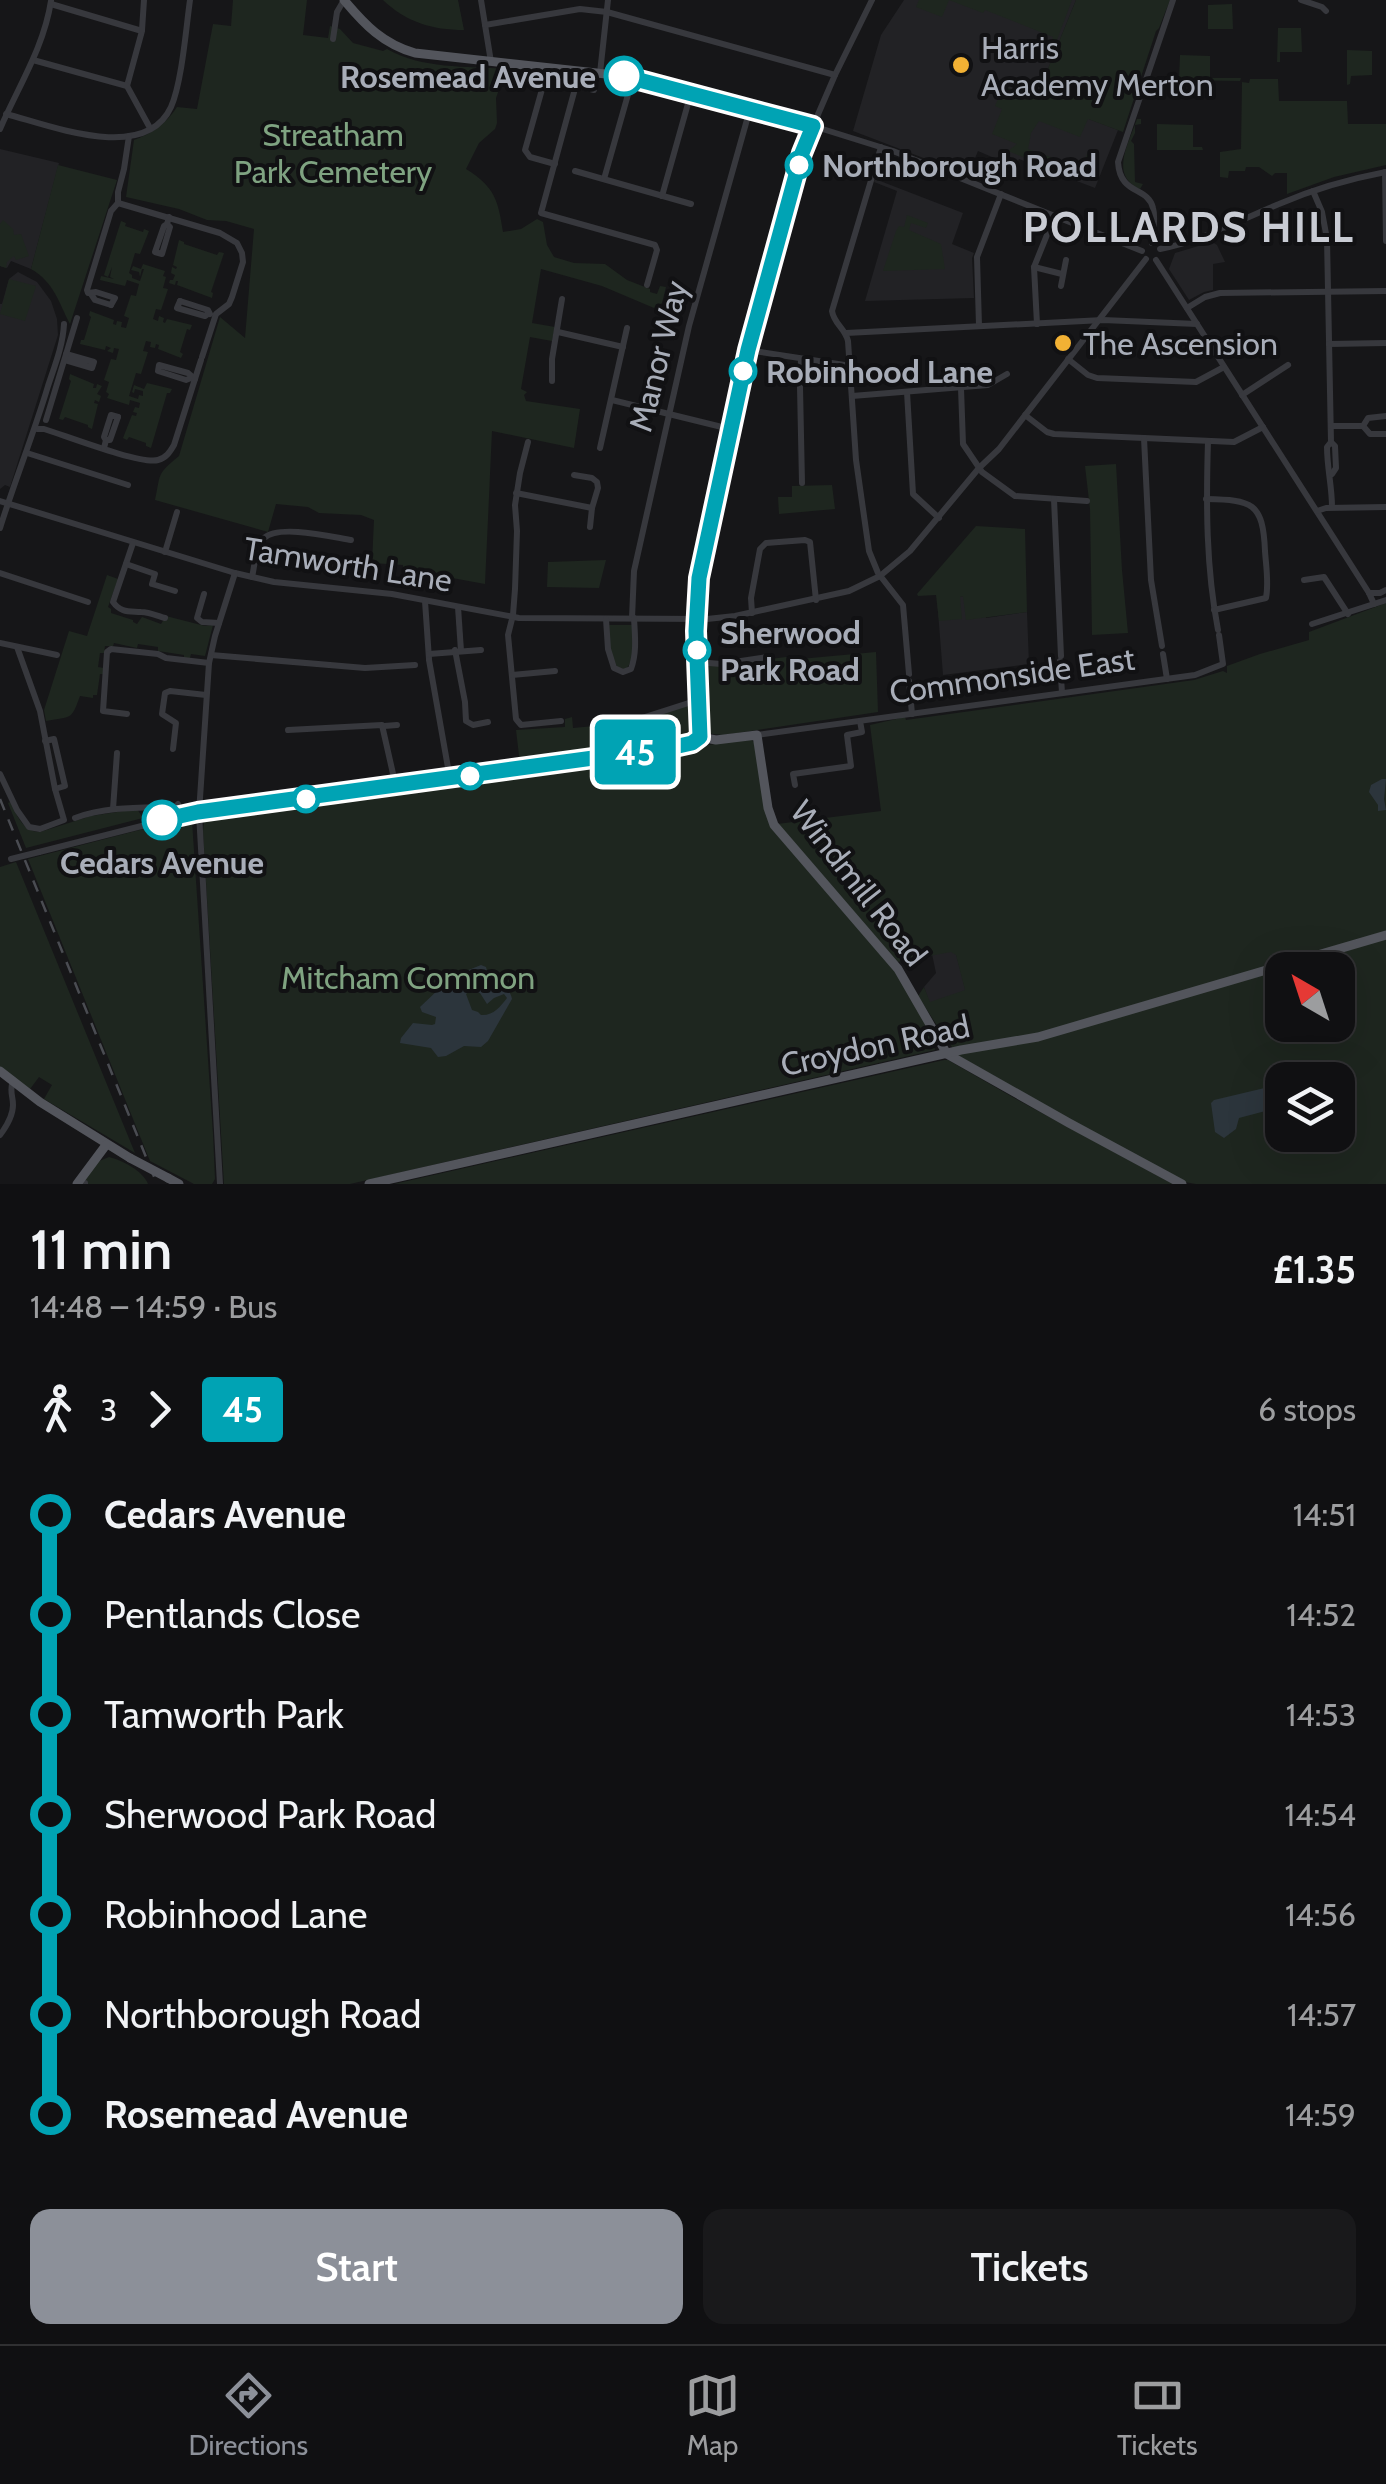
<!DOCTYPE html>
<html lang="en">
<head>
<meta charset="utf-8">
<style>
	:root { --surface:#101012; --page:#19191b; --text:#f1f3f6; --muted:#9c9d9f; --line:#303032; --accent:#8c9099 }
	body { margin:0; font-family:Cabin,sans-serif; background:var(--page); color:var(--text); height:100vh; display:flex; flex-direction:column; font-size:38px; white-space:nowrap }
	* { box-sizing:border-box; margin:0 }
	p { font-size:32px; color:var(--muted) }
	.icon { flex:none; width:55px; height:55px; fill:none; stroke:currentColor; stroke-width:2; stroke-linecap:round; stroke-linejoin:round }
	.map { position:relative; height:1184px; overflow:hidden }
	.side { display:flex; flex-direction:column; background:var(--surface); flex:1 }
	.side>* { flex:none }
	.badge { padding:0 20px; border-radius:8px; font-size:35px; line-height:65px }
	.needle { width:65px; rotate:321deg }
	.controls { position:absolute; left:1265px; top:952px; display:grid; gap:20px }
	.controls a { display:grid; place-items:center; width:90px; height:90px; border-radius:20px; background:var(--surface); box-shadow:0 10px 40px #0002,0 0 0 2px var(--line); font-size:50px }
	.map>.badge { position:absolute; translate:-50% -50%; box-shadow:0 0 0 5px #fff }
	.legs { display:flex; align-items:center; gap:15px; height:110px; padding:0 30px; font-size:32px }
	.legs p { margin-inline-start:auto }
	.overview { display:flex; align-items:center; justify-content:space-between; height:170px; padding:0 30px }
	h1 { font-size:55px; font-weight:600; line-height:75px }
	.cta { display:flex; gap:20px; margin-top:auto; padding:20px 30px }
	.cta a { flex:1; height:115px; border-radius:20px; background:var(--accent); color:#fff; font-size:40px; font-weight:600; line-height:115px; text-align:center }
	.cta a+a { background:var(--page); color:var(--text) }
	ul { padding:0 30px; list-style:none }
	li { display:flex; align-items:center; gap:35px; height:100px; font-size:38px }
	li i { display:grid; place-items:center; width:15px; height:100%; margin:0 12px; background:currentColor }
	li i::after { content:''; width:25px; height:25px; margin:-12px; border:8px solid; border-radius:50%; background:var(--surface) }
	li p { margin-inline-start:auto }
	li:first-child i { background:linear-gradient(#0000 50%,currentColor 0) }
	li:last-child i { background:linear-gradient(currentColor 50%,#0000 0) }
	.tabs { display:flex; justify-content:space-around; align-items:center; height:140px; border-top:2px solid var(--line); background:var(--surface); font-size:28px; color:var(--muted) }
	.tabs a { display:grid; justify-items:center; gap:5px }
	.tabs .current { color:var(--accent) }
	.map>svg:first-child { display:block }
	.built { fill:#222225 }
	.green { fill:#1e261f; fill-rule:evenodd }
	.water { fill:#2c353c; fill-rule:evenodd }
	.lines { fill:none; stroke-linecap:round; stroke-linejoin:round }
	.minor { stroke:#37383d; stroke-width:6 }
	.major { stroke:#53555c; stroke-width:9 }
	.rail { stroke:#4a4c52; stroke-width:2.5; stroke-dasharray:12 10; stroke-linecap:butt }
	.minor-bridge { stroke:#37383d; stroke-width:6 }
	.major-bridge { stroke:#53555c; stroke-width:9 }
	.line-1-casing { stroke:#fff; stroke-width:22 }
	.line-1 { stroke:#00a3b4; stroke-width:15 }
	.poi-dot { fill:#f2b134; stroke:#111113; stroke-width:4 }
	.stop-1-dot { fill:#fff; stroke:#00a3b4; stroke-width:5 }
	.labels { text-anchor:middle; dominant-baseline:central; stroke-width:8; stroke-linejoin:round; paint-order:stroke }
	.poi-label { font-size:32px; fill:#a8adb8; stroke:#111113; text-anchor:start }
	.stop-label { font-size:32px; font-weight:bold; fill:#a8adb8; stroke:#111113; text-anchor:start }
	.park-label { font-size:32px; fill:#7fa381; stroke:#111113 }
	.street-label { font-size:32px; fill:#a8adb8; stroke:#111113 }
	.district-label { font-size:42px; font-weight:bold; letter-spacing:2.5px; fill:#c9ccd4; stroke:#111113 }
</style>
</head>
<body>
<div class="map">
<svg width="1386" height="1184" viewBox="0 0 1386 1184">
	<rect width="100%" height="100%" fill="#161618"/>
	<g class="built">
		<path d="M904 0H1076L1036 99 1118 130 1095 188 1019 159 1015 167 978 151 968 175 853 131 881 35Z"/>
		<path d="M0 149 59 163 31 269 11 261 7 268 0 266Z"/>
		<path d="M875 179 963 213 952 244 974 253 972 258 974 298 865 301 897 191 874 182Z"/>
		<path d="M1212 242 1217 245 1225 262 1213 264V290L1204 292 1189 300 1169 269 1175 253Z"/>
		<path d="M18 272 37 282 51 301 57 319 58 335 10 487 5 485 0 489V304H2L9 279Z"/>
		<path d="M983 594 986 618 1027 612 1029 664 943 675 937 599Z"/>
		<path d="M955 950 966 992 930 1004 924 987 936 973 932 954Z"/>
	</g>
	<g class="green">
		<path d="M233 0H307L303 35 328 38 330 26 340 29 353 43 383 51 387 49C422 69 466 66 506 69L496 98 497 123 495 129 479 143 466 169C495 187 498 200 503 232L521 229 537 219 543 222 547 245 554 257 574 263 605 264 627 280 650 289V292L657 294 660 286 666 287 662 303 654 308 602 286 541 269 532 323 555 327 552 341 530 337 521 389 527 392 524 395 526 401 580 409 574 448 492 431 485 584 403 569V565L372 563 374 520 361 515 319 513 308 507 276 504 268 532 155 500C161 473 156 475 179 456L220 317 245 338 254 229 226 221 207 220 179 209 126 197 134 140C153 133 166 124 177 107L197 109 213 24 231 26Z"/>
		<path d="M383 0H458L464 30C432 30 406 22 383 0Z"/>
		<path d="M919 0H1072L1055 45 1051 43 1053 37 985 10 983 13 949 0 942 17 916 7Z"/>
		<path d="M1076 0H1170L1159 28 1156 31 1123 132 1088 119 1080 137 1039 121 1031 133 1028 149 1081 168 1088 152 1098 156 1095 164 1072 176 1008 151 1017 144 992 134 1002 109 995 106 1000 95 1008 88 1036 98Z"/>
		<path d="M1232 4 1233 29H1208V5Z"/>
		<path d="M1278 28H1301L1302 52H1280V62H1277Z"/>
		<path d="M1347 50 1372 51V75L1351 76 1350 84 1347 85Z"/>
		<path d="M1180 55 1210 56V78H1241L1240 81 1179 80Z"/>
		<path d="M1250 79H1278L1279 101H1347L1348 124H1386V165L1334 177 1287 194V173H1275L1272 176 1259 167H1246L1245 171H1229L1228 178 1220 177V152L1241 149 1242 82 1249 83Z"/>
		<path d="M1137 119H1141V124L1135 125V133L1131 141 1134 144 1135 182 1143 184 1140 189C1109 175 1129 143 1137 119Z"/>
		<path d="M1157 124 1193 125V147H1202L1203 150H1157Z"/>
		<path d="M58 165 117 180 70 324C59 303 54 282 31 269Z"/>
		<path d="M907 215 928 223 926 228 911 223 909 230 941 244 945 269 883 271 896 231 899 226 904 227Z"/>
		<path d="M3 220 13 229 14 235 21 234 29 256 16 260 14 256 7 262 6 268 0 266V224Z"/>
		<path d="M121 221 126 223 125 226 143 232 144 229 149 231 140 254 135 253 129 273 132 275V278L140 281 144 269H142L140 277 139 272 131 270 133 266 141 269 143 264 165 271 163 276 166 277 163 288 168 289 161 310 156 309 153 319 158 321 159 316 164 318 163 322 165 323 167 319 192 325 190 330 187 329 180 352 183 354 181 358 158 349 159 345 156 344 155 348 150 347 151 342 146 341 143 351 148 352 141 374 136 373 129 396 138 399 139 395 143 396V391L135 389 134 393 132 392 134 385 144 389 147 383 172 389 170 393H167L151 448 146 446V443L129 437 127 440 123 438 132 415 136 416 137 413 133 412 135 407 139 408 140 403 130 400 129 405 107 398 109 394 106 392 109 382 104 380 111 359 116 360 119 349 114 348 113 353 107 351 111 348 106 346 105 350 80 344 81 340H84L91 317 89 315 90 311 114 320 113 324 116 325 117 321 122 322 121 327 126 328 129 318 124 316 131 295 136 296 139 284 127 280 125 286 100 280 101 276 114 279 110 277 112 267 108 277 104 275Z"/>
		<path d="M179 240 184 242V244L217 255 219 252 224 253 211 292 213 293 212 298 177 285 178 281H176L175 285 169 283 170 280H173L175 275 171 273 172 267 176 269 177 267 173 265Z"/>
		<path d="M9 279 36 286 25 321 0 314Z"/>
		<path d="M70 374 94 384 93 388H96L97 384 102 386 97 394 101 396 99 402 95 400 94 403 98 404 92 429 88 427V425L65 417 63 420 59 419 71 381 69 379Z"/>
		<path d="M1116 464 1122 570 1128 633 1092 635 1090 509 1085 466Z"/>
		<path d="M832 485 835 509 779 514 778 497H792V486Z"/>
		<path d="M976 526 1025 529 1027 612 966 620 963 596 960 597 962 619 939 621 936 595 918 596 917 594Z"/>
		<path d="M606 560 599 588 547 587 548 562Z"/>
		<path d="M107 575 118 579 108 607 111 609V613L133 620V622L137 624 142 617 161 624 166 616 205 626 213 625 205 656 191 654 190 658H184V655L158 651V647L138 644 137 648 114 643 113 646H105L104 653H100L98 667 104 668V674H100L97 695H93V698L80 696C71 721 72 716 46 721L44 710 69 631 87 636Z"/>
		<path d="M1386 603V1184H1196L1185 1182 1103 1139 959 1056 945 1038 918 996 924 987 930 1002 965 990 956 955 951 952 897 962 777 824 881 811 870 725 905 717 906 720 1194 680 1223 671 1227 673V666L1260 654 1309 640V632ZM1282 970H1338V1025H1282ZM1282 1080H1338V1135H1282Z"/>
		<path d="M609 625H632C633 639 637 659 625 670L617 667 610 650Z"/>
		<path d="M876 652 878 712 724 735 712 734 705 728 703 665 715 666 794 656 800 659Z"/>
		<path d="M692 704C693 726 699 734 675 742L520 764 516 730 565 727V719L572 717 573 728 594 726V735Z"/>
		<path d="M750 739 754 742 766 812 898 972 933 1036 935 1050 350 1184H224L203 831 204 822 207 817Z"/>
		<path d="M10 802C17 815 23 832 40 832L91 816 137 809 143 818 26 848 8 803Z"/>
		<path d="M178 820 192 821 213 1134 215 1179 212 1184H194L150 1161 28 859Z"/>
		<path d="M16 862 135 1153 44 1099 52 1085 39 1077 30 1089 0 1067V867Z"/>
		<path d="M944 1060H948L1016 1099 1173 1184H394Z"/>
		<path d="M109 1157C122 1160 143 1171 148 1184H81L97 1162Z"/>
	</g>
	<g class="water">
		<path d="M1382 779H1386L1384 799 1386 810 1378 811V805L1369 792 1371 785Z"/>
		<path d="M481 965 486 967 491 986C502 991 509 985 512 999L488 1041 481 1047 464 1046 446 1056 438 1057 431 1048 400 1043 401 1038 413 1023 432 1025 435 1024 436 1017 422 1012 420 1007 440 988 446 979ZM471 990 480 993 487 1004 494 998 504 994 507 998C500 1007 493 1016 481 1015L478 1012 472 1010 466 994Z"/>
		<path d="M1273 1086 1280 1106 1277 1108 1239 1118 1236 1129 1224 1138 1215 1132 1211 1103 1214 1100Z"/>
	</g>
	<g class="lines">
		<g class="minor">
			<path d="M481 0 491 62"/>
			<path d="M872 0 835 75 813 126 893 151 1142 251"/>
			<path d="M1301 0 1322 7 1326 11"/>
			<path d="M51 4 142 31 127 86"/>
			<path d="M485 25 580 9 607 12 835 75"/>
			<path d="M142 30 144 0"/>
			<path d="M333 39 337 12 344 0"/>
			<path d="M33 60 127 86 150 128"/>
			<path d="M548 68 525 150 530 157 555 164"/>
			<path d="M600 73 608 0"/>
			<path d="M566 82 594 90"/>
			<path d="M576 85 541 213 655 245 657 250 647 285"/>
			<path d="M6 114C49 125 145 164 171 107 182 82 186 28 190 0"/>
			<path d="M0 129C18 87 44 47 51 1"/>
			<path d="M129 136 124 169 118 192V203L220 233 237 243 242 253 243 262 232 297 229 304 216 314 202 357"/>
			<path d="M881 147 832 311C834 324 845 328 848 341L856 460 869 551 878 573 903 605 909 674"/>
			<path d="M575 171 691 204"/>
			<path d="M1385 172 1386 241"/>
			<path d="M604 179 633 77"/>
			<path d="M1313 191 1322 212 1327 239 1331 442 1327 447C1327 468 1332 486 1332 507"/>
			<path d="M662 196 691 93"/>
			<path d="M167 224 170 227 162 254 155 252 164 226 167 224 169 217"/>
			<path d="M1152 243C1153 232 1156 218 1153 208 1148 186 1120 196 1118 162L1173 0"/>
			<path d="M1160 249C1203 241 1239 220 1279 204 1314 189 1349 179 1386 172"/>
			<path d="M1156 260 1369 593 1374 604"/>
			<path d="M1034 267 1062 274"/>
			<path d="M1061 286 1066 260"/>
			<path d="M91 294 95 300 111 305"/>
			<path d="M180 301 177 308 205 316 209 313"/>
			<path d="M180 301 208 310 210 314"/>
			<path d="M111 305 115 298 96 292 88 293 87 290 111 211 118 203"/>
			<path d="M1187 308 1205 297 1220 293 1386 291"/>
			<path d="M1037 324 1034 267 1055 215"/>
			<path d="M979 326 977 257 1001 194"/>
			<path d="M558 332 623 347"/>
			<path d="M846 333 1103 320 1197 324"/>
			<path d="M1329 344 1386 343"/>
			<path d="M748 350 851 366"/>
			<path d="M801 359 800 387 802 483"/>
			<path d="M1068 359 1088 375 1097 378 1196 382 1224 367"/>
			<path d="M65 360 92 368 94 362 66 354"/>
			<path d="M191 378 186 380 158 371 159 365 188 373 195 379"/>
			<path d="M552 381V359L562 299"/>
			<path d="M961 388 963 444 982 472 1015 496 1087 501"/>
			<path d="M907 392 913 494 939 518"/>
			<path d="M1242 395 1288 365"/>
			<path d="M852 396 988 385 1007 374"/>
			<path d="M612 400 730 429"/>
			<path d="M1025 415 1047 432 1054 434 1234 442 1263 427"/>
			<path d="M46 420 77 318"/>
			<path d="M1331 426H1363L1370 434H1386"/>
			<path d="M1363 426 1368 418 1386 416"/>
			<path d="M37 429H44C64 435 141 465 158 460 166 458 170 452 174 445L201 360"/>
			<path d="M1144 438 1151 580 1162 646"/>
			<path d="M106 440 104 437 111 415 118 417"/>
			<path d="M1208 441C1206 505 1206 567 1218 630"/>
			<path d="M528 442 520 473 515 505 517 531 515 589 513 615 508 635 516 719 521 725 561 721"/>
			<path d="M1331 442 1335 446 1336 468 1332 474"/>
			<path d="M104 448 106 440H110L118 417"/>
			<path d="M600 448 627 328"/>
			<path d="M27 453 128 485"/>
			<path d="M574 475 592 478 597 482 598 488 592 508"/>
			<path d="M516 493 592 508 590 527"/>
			<path d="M1054 499 1061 656"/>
			<path d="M1206 499C1252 500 1263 502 1265 551 1266 566 1269 583 1266 598L1214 610"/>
			<path d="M0 501 235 573 274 582 392 594 519 618 707 619 735 616 849 591 880 576 910 551 979 468 999 449 1146 259"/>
			<path d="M1317 511 1326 508 1386 507"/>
			<path d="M0 528C15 480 34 433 48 386 55 365 63 345 64 324"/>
			<path d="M133 543 113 602C121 613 129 611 141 612 149 612 158 616 165 618"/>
			<path d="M165 552 177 512"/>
			<path d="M126 564 155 574 152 584 175 591"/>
			<path d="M0 573 88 602"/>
			<path d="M252 577C255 565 255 547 264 538 279 524 332 537 351 540"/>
			<path d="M1304 580 1324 577 1348 614"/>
			<path d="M1369 593H1380L1386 590"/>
			<path d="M204 594 197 618 202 622 219 623"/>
			<path d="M425 601 429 659"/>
			<path d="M458 607 461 651"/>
			<path d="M752 613 751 598 760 549 766 543 805 540 810 542 816 600"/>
			<path d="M632 618 634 571 689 326 750 109"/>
			<path d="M606 619 608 649 614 668 623 672 631 669C637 653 635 636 634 618"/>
			<path d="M1312 624 1386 600"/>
			<path d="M0 643 57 655"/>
			<path d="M455 650 465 702 466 721 473 725 488 722"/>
			<path d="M429 654 481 650"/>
			<path d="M1163 654 1167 679"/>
			<path d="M211 655 365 668 415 665"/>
			<path d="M429 660 450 779"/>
			<path d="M1060 661 1062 693"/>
			<path d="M697 662 721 664 767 657"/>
			<path d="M512 675 555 671"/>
			<path d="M909 681 912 714"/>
			<path d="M127 714 103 711 107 652 111 649 158 654 166 658 209 663"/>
			<path d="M384 726 397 725"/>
			<path d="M288 730 382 725 396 787"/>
			<path d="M598 732 698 700"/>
			<path d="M757 735 1195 675 1223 664 1219 635"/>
			<path d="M45 741 54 739 65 786 55 789"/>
			<path d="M173 749 176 723 162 714 165 693 170 691 206 695"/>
			<path d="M0 774 17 810 29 827 40 829 64 820 55 789 40 711 17 647"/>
			<path d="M795 785 793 774 851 766 847 735 862 732 860 721"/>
			<path d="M113 809 117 753"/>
			<path d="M75 818C108 806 141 808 175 807L178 804"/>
			<path d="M39 852 189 814 674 747 692 743 700 737"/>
			<path d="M0 1135C6 1127 13 1116 13 1105 13 1095 9 1091 13 1081"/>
			<path d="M85 1184V1183"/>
			<path d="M220 1184 199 813 209 663 215 636 235 573"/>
		</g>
		<g class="major">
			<path d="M344 0C365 25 383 44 415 53L633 77 813 126 802 153 745 360 699 578 696 628 700 737 716 740 757 735 768 808 774 825 898 969 947 1054 1069 1123 1182 1184"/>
			<path d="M0 1071 40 1102 130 1158"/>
			<path d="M168 1178 179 1184"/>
			<path d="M77 1184 106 1145"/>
			<path d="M369 1184 961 1050 1038 1037 1386 935"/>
		</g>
		<path class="rail" d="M0 799 157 1184"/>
		<path class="minor-bridge" d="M11 859 39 852"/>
		<path class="major-bridge" d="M130 1158 168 1178"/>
	</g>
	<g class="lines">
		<g class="line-1-casing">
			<path id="line-1" d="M162 820 198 812 674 747 692 743 700 737 696 631 699 578 748 350 802 153 813 126 624 76"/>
		</g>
		<use href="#line-1" class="line-1"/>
	</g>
	<g class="poi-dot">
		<circle cx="961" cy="65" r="10"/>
		<circle cx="1063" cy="343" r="10"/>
	</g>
	<g class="stop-1-dot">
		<circle cx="624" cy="76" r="18"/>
		<circle cx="799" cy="165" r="12"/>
		<circle cx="743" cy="371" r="12"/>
		<circle cx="697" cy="650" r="12"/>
		<circle cx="470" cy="776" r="12"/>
		<circle cx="306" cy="799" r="12"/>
		<circle cx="162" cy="820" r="18"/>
	</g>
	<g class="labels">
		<g class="poi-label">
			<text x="981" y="47">Harris<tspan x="981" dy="37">Academy Merton</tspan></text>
			<text x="1083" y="343">The Ascension</text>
		</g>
		<g class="stop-label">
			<text x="596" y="76" text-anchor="end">Rosemead Avenue</text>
			<text x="822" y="165">Northborough Road</text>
			<text x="766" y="371">Robinhood Lane</text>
			<text x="720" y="632">Sherwood<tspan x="720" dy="37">Park Road</tspan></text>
			<text x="162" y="862" text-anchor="middle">Cedars Avenue</text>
		</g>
		<g class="park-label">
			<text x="333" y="134">Streatham<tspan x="333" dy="37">Park Cemetery</tspan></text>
			<text x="408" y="977">Mitcham Common</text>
		</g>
		<g class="street-label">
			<text transform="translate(658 356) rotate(-76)">Manor Way</text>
			<text transform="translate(348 564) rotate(9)">Tamworth Lane</text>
			<text transform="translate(1012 675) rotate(-8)">Commonside East</text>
			<text transform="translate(859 883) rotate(52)">Windmill Road</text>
			<text transform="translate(875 1045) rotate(-12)">Croydon Road</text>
		</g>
		<g class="district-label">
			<text x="1189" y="227">POLLARDS HILL</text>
		</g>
	</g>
</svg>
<div class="controls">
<a><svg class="needle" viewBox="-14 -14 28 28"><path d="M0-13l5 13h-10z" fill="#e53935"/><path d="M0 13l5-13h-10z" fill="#9c9d9f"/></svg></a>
<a><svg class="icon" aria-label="layers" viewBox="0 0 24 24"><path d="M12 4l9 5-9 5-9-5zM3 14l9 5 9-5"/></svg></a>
</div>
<b class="badge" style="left:635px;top:752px;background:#00a3b4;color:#fff">45</b>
</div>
<section class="side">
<div class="overview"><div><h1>11 min</h1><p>14:48 – 14:59 · Bus</p></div><b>£1.35</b></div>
<div class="legs"><svg class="icon" aria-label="walk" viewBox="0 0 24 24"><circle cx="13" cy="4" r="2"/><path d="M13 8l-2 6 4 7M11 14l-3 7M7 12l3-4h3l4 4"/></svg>3<svg class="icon" aria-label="forward" viewBox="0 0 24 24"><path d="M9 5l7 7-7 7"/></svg><b class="badge" style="background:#00a3b4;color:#fff">45</b><p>6 stops</p></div>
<ul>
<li><i style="color:#00a3b4"></i><b>Cedars Avenue</b><p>14:51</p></li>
<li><i style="color:#00a3b4"></i><span>Pentlands Close</span><p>14:52</p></li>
<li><i style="color:#00a3b4"></i><span>Tamworth Park</span><p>14:53</p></li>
<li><i style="color:#00a3b4"></i><span>Sherwood Park Road</span><p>14:54</p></li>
<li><i style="color:#00a3b4"></i><span>Robinhood Lane</span><p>14:56</p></li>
<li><i style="color:#00a3b4"></i><span>Northborough Road</span><p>14:57</p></li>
<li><i style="color:#00a3b4"></i><b>Rosemead Avenue</b><p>14:59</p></li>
</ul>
<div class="cta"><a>Start</a><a>Tickets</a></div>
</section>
<nav class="tabs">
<a class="current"><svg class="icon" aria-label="directions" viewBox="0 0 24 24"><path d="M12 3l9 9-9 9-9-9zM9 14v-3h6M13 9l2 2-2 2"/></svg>Directions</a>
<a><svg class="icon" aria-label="map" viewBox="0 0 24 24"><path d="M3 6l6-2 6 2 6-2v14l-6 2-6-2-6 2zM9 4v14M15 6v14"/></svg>Map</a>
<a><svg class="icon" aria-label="tickets" viewBox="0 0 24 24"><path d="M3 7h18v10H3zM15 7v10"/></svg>Tickets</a>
</nav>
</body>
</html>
